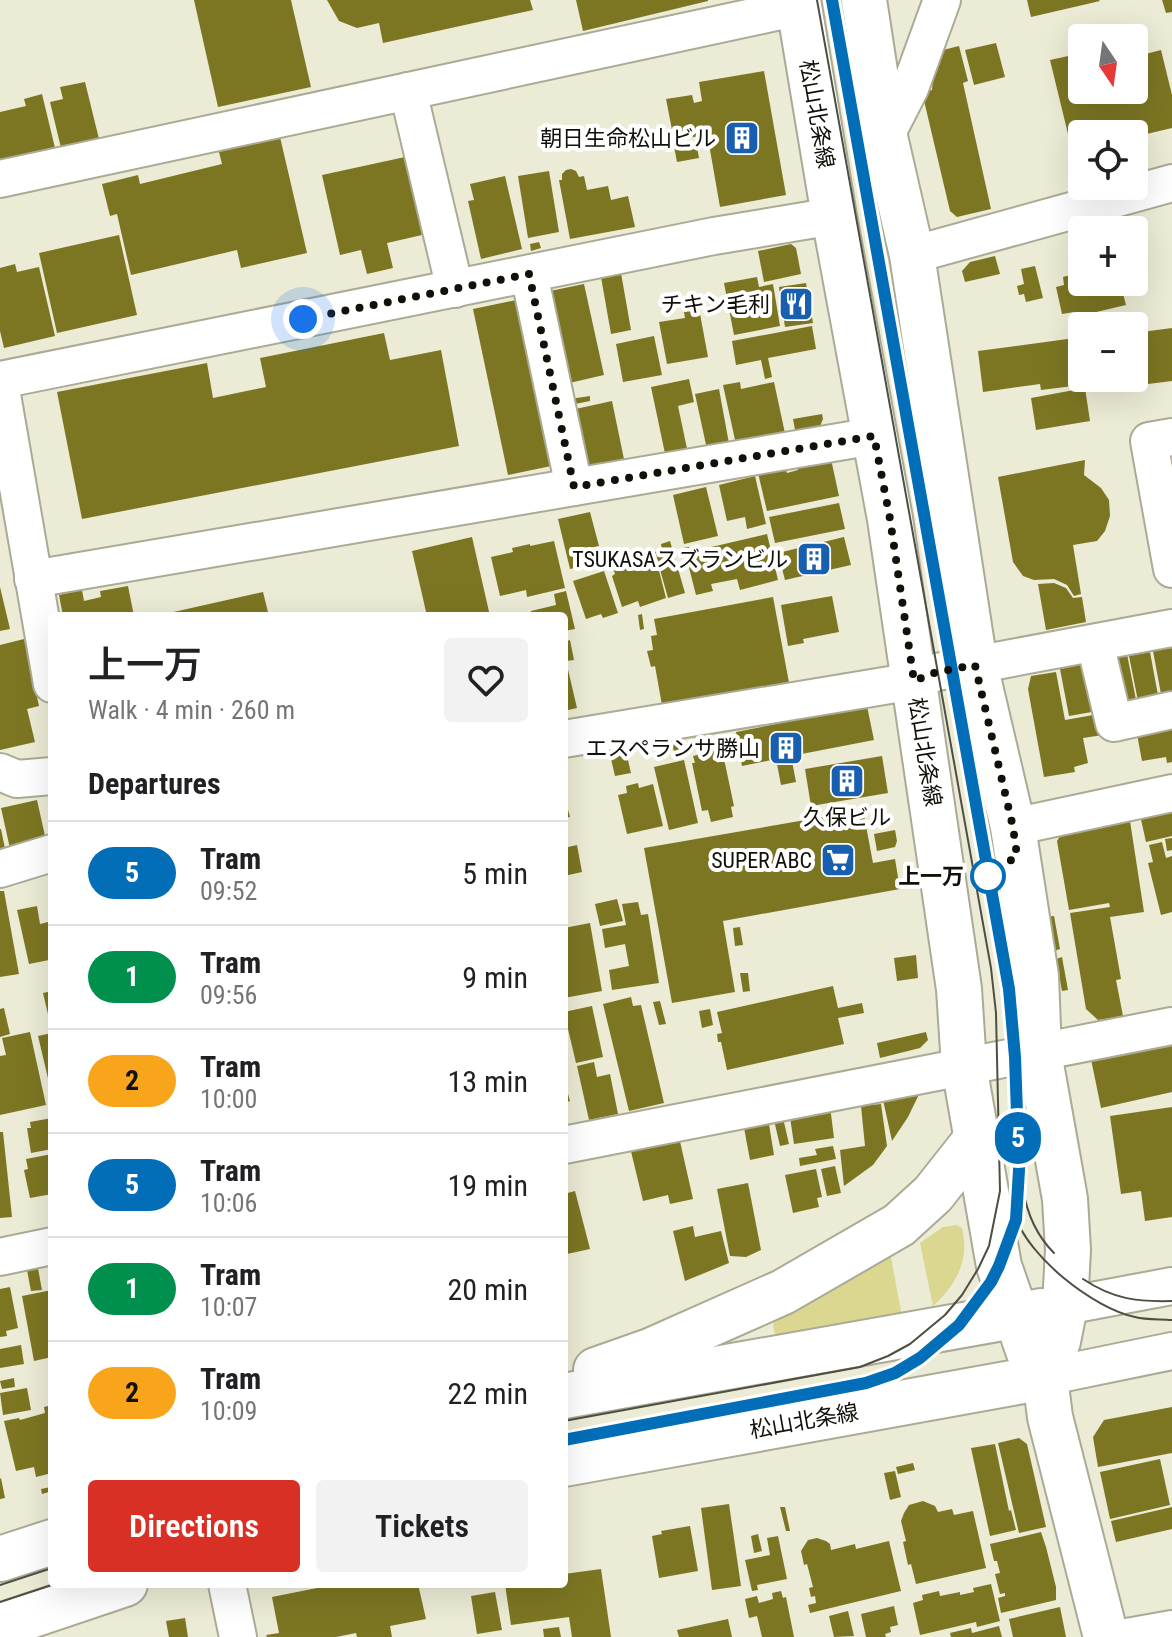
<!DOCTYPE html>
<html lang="en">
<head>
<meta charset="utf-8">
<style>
	:root { --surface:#fff; --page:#f2f2f2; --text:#202124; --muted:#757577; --line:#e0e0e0; --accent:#d93025 }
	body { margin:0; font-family:"Roboto Condensed","Noto Sans JP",sans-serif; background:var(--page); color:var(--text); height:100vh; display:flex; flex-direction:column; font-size:30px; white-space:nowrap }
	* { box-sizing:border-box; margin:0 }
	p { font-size:26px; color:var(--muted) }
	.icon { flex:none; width:44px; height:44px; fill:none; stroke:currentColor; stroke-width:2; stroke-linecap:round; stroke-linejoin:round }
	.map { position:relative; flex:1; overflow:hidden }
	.side { position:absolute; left:48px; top:612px; width:520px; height:976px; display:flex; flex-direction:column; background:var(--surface); border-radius:8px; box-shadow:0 8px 32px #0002 }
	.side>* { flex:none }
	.badge { padding:0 16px; border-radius:26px; font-size:28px; line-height:52px }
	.needle { width:52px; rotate:167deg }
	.fabs { position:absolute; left:1068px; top:24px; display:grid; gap:16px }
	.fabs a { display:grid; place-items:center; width:80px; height:80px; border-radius:8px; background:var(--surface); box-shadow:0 8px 32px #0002; font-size:40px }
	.you { position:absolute; width:40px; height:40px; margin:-20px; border:6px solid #fff; border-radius:50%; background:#1a73e8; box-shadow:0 0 0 12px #1a73e833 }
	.map>.badge { position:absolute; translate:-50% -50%; box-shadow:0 0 0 4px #fff }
	h2 { padding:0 40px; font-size:30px; line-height:72px }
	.round { display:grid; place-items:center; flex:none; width:84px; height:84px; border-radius:8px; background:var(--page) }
	.overview { display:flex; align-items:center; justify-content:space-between; height:136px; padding:0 40px }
	h1 { font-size:38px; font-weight:600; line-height:60px }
	.cta { display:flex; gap:16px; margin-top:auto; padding:16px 40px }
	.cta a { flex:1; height:92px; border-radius:8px; background:var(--accent); color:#fff; font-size:32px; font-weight:600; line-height:92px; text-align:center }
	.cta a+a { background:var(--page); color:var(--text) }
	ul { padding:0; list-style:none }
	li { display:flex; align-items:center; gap:24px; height:104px; padding:0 40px; border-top:2px solid var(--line) }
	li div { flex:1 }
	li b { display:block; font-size:30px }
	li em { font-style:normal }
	li .badge { min-width:88px; font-weight:700; text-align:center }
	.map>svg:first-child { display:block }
	.green { fill:#dbd790 }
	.building { fill:#7c7623 }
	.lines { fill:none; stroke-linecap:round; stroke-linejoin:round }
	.minor-casing { stroke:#abaa95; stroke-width:40 }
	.major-casing { stroke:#abaa95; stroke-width:48 }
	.minor { stroke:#fff; stroke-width:36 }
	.major { stroke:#fff; stroke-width:44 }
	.tram { stroke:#4f4e43; stroke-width:2 }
	.line-casing { stroke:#fff; stroke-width:18 }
	.line { stroke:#036eb8; stroke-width:12 }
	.walk { stroke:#111009; stroke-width:8; stroke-dasharray:0 14.4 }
	.stop-dot { fill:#fff; stroke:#036eb8; stroke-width:4 }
	.labels { text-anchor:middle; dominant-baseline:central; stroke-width:8; stroke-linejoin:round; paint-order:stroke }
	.street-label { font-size:22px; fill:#111009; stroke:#fff }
	.poi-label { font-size:22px; fill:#111009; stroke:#fff; text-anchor:end }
	.stop-label { font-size:22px; font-weight:bold; fill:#111009; stroke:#fff; text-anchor:end }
</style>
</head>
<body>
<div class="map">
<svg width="1172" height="1637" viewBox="0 0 1172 1637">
	<rect width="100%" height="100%" fill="#ecebd5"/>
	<g class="green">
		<path d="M956 1225 962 1228C970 1260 956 1285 933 1306L920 1243 943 1227Z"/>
		<path d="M891 1257 902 1317 779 1336 775 1334 773 1325 775 1321Z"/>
	</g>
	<g class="building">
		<path d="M194 0H291L311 87 218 107Z"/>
		<path d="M327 0H530L533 10 383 43 379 23 357 28 339 21Z"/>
		<path d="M576 0H708V1L583 31Z"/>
		<path d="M1027 0H1099L1100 1 1031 17Z"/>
		<path d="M1162 0H1172V12L1166 13Z"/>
		<path d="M996 43 1005 77 974 85 965 50Z"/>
		<path d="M959 46 968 81 963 83 991 209 957 217 950 211 922 92 932 90 935 52Z"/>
		<path d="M1161 50 1172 95V128L1134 137V134H1097L1095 127 1068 134 1050 60 1082 53V90H1134V57Z"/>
		<path d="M764 71 786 195 720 207 706 127 698 128 700 136 674 140 666 99 692 95 694 103 702 101 699 82Z"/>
		<path d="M85 82 99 139 61 148 50 102 63 99 60 87Z"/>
		<path d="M42 94 55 148 0 161V112L26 106 24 99Z"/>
		<path d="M280 137 307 253 241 268 237 250 131 275 117 214 110 216 102 184 138 175 140 184 222 164 219 152Z"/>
		<path d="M696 142 699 158 677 162 674 146Z"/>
		<path d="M405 157 422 235 387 243 393 268 367 274 361 250 340 255 322 175Z"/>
		<path d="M571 169 576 171 579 177 584 176 587 190 608 186 611 200 628 196 635 227 570 239 559 180H562V174L566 170Z"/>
		<path d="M549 171 559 232 528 238 518 176Z"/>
		<path d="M505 176 522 249 481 259 468 201 474 200 470 184Z"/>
		<path d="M119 235 137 315 57 333 39 253Z"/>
		<path d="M539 242 541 248 531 251 530 244Z"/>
		<path d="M791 244 796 248 801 274 764 282 758 251Z"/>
		<path d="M995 256 1000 274 965 282 962 271 970 262Z"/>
		<path d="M15 264 17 272 39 267 55 336 4 348 0 331V268Z"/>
		<path d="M1035 266 1043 298 1026 302 1024 294 1019 295 1017 286 1024 284 1021 269Z"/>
		<path d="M1082 272V282H1085V284L1094 282H1120L1126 305 1075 317 1074 312 1062 314 1056 287 1064 285 1063 277Z"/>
		<path d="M621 273 631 330 611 334 601 277Z"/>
		<path d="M757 277 759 287 773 284 780 326 734 335 724 283Z"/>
		<path d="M806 283 813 323 785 327 779 287Z"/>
		<path d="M584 284 604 375 565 384 545 292Z"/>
		<path d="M521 299 556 465 508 475 473 309Z"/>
		<path d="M698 303 708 357 667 364 659 322 685 318 683 306Z"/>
		<path d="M812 326 816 349 768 358 772 377 765 379 761 360 736 365 732 341Z"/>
		<path d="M1172 328V381L1148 384 1147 378 1141 379 1139 368 1134 369V333Z"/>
		<path d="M384 333 390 360 441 350 459 446 82 519 57 392 207 363 213 398 266 387 260 358Z"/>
		<path d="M654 336 662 375 623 382 616 344Z"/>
		<path d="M1075 338 1081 385 1041 390 1040 384 983 392 978 351Z"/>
		<path d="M689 379 694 402 678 406 689 458 667 463 651 387Z"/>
		<path d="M740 382 741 389 774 382 786 438 737 449 723 385Z"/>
		<path d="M1085 388 1090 421 1036 430 1031 398Z"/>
		<path d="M719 389 730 449 708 454 695 394Z"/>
		<path d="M590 396V401L570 405V399Z"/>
		<path d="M612 401 626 469 589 477 571 410Z"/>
		<path d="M822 414 823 419 818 431 796 435 793 419Z"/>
		<path d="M831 459 839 496 767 511 758 473 785 467 787 473 798 470 795 461Z"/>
		<path d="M1085 460 1084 475 1101 488 1109 500 1110 516 1105 531 1097 541 1073 545 1081 594 1074 596 1067 585 1054 579 1034 580 1023 576 1013 562 998 477Z"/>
		<path d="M755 476 766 524 747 529 745 517 727 521 719 485Z"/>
		<path d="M706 487 718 536 684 544 673 495Z"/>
		<path d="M839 503 845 529 775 543 769 517Z"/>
		<path d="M590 512 599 546 584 549 588 565 570 569 558 519Z"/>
		<path d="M767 534 778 580 740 590 737 579 711 584 713 591 696 595 684 548 689 547 690 552Z"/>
		<path d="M472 537 490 616H427L412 551Z"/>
		<path d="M844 537 851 565 785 580 778 553Z"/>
		<path d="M554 541 565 588 527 597 526 590 500 596 491 557 513 552 512 548 530 544V546Z"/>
		<path d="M670 541 685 593 668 598 655 552 662 550 661 544Z"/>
		<path d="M654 551 666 598 640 607 638 601 622 607 612 576 615 574 613 568 624 564 623 561Z"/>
		<path d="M604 571 618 613 603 618 601 614 586 619 573 581Z"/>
		<path d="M1054 583 1066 588 1073 598 1082 597 1086 622 1046 630 1038 584Z"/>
		<path d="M128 586 134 616H63L59 595 82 590 84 601 101 597 100 591Z"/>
		<path d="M0 587 10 629 0 631Z"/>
		<path d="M566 591 575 629 564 631V616H532L531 611 556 605 554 594Z"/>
		<path d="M263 592 269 616H170L169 613Z"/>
		<path d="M832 596 839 632 803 639 804 643 788 646 781 605Z"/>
		<path d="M773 597 790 688 663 711 655 666 651 667 647 651 653 650 651 636 657 635 654 619Z"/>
		<path d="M642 614 644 629 640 630 638 615Z"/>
		<path d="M24 639 39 706 27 709 35 742 0 750V645Z"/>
		<path d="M570 640 574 660 566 661 577 708 564 711V642Z"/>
		<path d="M1172 648V704L1163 705 1153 651Z"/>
		<path d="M1150 652 1160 706 1140 711 1129 656Z"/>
		<path d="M1127 654 1138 710 1118 714 1107 658Z"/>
		<path d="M1093 662 1103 710 1069 716 1060 669Z"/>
		<path d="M1056 672 1065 720 1099 714 1103 735 1083 738 1088 763 1074 767 1075 772 1044 777 1028 689 1031 676Z"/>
		<path d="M867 706 874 740 791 756 796 782 781 785 776 759 742 766 736 732Z"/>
		<path d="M1172 721V762L1167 763 1166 757 1142 761 1136 729Z"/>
		<path d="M679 733 684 754 675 756 670 735Z"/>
		<path d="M624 743 631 773 615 776 608 746Z"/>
		<path d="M719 750 720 755 723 754 734 806 731 807 733 817 711 822 708 810 702 811 692 763H695L693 756Z"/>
		<path d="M882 756 888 793 811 806 805 769Z"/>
		<path d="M684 760 698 823 669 830 654 767Z"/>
		<path d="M638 783 639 788 653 784 663 826 627 834 618 795 627 793 626 786Z"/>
		<path d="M564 795 570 817 564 818Z"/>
		<path d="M37 800 47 845 11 853 1 808Z"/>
		<path d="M1172 808V836L1146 842 1140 815Z"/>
		<path d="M863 810 873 863 895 859 900 889 723 921 735 992 672 1003 644 848Z"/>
		<path d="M1130 821 1144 912 1110 917 1121 979 1116 980 1123 1016 1098 1020 1086 1009 1070 913 1110 907 1109 903 1069 910 1057 841 1063 831Z"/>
		<path d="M0 829H1L8 863 0 865Z"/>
		<path d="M895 830 897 841 895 847 877 851 874 834Z"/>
		<path d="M1172 838V850L1167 851 1165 839Z"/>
		<path d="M1162 842 1166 858 1172 856V912L1161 915 1148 863 1153 862 1149 845Z"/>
		<path d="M577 845 582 872 564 876V848Z"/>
		<path d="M0 891H4L19 974 0 977Z"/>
		<path d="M617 899 623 921 600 926 595 904Z"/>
		<path d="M638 902 641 915 648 914 659 983 612 990 609 970 629 966 625 944 605 948 602 929 626 925 622 904Z"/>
		<path d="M37 906 40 924 52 921V968L49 960 29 964 17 910Z"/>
		<path d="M1054 916 1060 949 1054 951 1047 917Z"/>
		<path d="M590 923 602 991 564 998V928Z"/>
		<path d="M740 927 743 945 735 946 733 928Z"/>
		<path d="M916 955 918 978 897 981 894 958Z"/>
		<path d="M1062 957 1068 990 1062 991 1056 959Z"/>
		<path d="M740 973H748L750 991 743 992Z"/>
		<path d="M833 986 838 1008 862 1003 864 1013 838 1018 844 1044 727 1070 721 1042H718L717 1034 722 1033 717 1012Z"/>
		<path d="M52 991V1027H51L43 993Z"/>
		<path d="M631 997 633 1006 641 1005 664 1103 629 1111 603 1004Z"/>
		<path d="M660 1001 666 1024 659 1025 653 1002Z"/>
		<path d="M592 1006 603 1057 576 1063 564 1012Z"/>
		<path d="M4 1008 10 1034 0 1037V1009Z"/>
		<path d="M710 1009 713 1025 702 1028 699 1011Z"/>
		<path d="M30 1032 46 1105 0 1115V1056L6 1055 2 1038Z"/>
		<path d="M926 1032 928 1040 920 1048 880 1058 877 1043Z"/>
		<path d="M52 1033V1091H51L38 1036Z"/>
		<path d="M1172 1042V1092L1101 1108 1091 1059Z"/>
		<path d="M594 1062 597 1077 610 1074 618 1114 589 1120 577 1066Z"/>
		<path d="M564 1080 570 1101 564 1103Z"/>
		<path d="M925 1082 908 1117 892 1141 880 1086Z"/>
		<path d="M829 1098 834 1138 794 1144 788 1104Z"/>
		<path d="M881 1104 887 1146 873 1165 844 1186 840 1150 865 1146 861 1106Z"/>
		<path d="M1172 1107V1217L1145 1221 1141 1191 1121 1194 1110 1116Z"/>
		<path d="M767 1112 774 1155 750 1160 742 1117Z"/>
		<path d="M52 1118V1149L31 1153 27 1128H31L30 1122Z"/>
		<path d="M783 1118 789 1144 780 1146 774 1120Z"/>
		<path d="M677 1128 693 1199 670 1204 668 1195 643 1201 628 1139Z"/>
		<path d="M0 1132H3L12 1217 0 1218Z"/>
		<path d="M833 1146 836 1159 800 1166 799 1158 817 1155 815 1149Z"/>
		<path d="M52 1154V1194L30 1198 24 1170 28 1169 26 1159Z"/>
		<path d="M835 1166 841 1193 827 1196 821 1169Z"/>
		<path d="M816 1169 822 1197 817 1198 819 1207 793 1213 785 1175Z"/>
		<path d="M748 1183 761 1250 746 1257 730 1256 717 1189Z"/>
		<path d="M575 1191 590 1249 567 1254 564 1244V1194Z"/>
		<path d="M693 1226 695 1237 721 1231 729 1263 685 1281 673 1231Z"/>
		<path d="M37 1263 42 1290 31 1291 26 1265Z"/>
		<path d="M10 1287 18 1328 6 1331 7 1336 0 1337V1289Z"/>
		<path d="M52 1290V1357L34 1361 22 1296Z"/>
		<path d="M21 1345 24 1364 0 1368V1349Z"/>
		<path d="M14 1378 15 1387 2 1389 0 1381Z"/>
		<path d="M27 1388 31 1410 3 1415 0 1393Z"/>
		<path d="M52 1405V1491L42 1494 41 1489 51 1487 48 1474 36 1477 34 1467 16 1471 4 1421 19 1418 20 1420 45 1413 44 1407Z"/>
		<path d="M1172 1407V1453L1098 1467 1093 1437 1104 1420Z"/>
		<path d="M1019 1438 1027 1444 1046 1527 1019 1533 998 1443Z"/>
		<path d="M995 1444 1009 1511 1011 1510 1016 1530 990 1536 971 1448Z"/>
		<path d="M1160 1459 1170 1505 1110 1519 1100 1472Z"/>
		<path d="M913 1463 915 1470 898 1474 896 1467Z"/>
		<path d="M895 1471 901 1497 890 1500 884 1473Z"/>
		<path d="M1 1478 5 1498 0 1499V1479Z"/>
		<path d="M923 1501 935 1506 938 1512 952 1509 954 1515 973 1511 986 1568 916 1584 911 1564 908 1565 903 1542 906 1541 901 1521 904 1513 909 1505Z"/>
		<path d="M729 1504 741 1586 712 1590 701 1508Z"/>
		<path d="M780 1507H785L790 1531H786Z"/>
		<path d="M1172 1507V1529L1116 1542 1111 1521Z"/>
		<path d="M690 1526 698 1571 659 1578 652 1536 662 1534 661 1531Z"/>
		<path d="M1041 1532 1046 1547 1056 1587V1600L1001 1613 998 1598 1005 1596V1593L1000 1594 995 1574 1000 1573 997 1561H994L990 1544Z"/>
		<path d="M758 1534 762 1551 754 1553 751 1536Z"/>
		<path d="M778 1536 787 1579 757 1585 758 1590 752 1591 745 1560 770 1555 767 1538Z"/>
		<path d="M817 1538 826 1541 830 1544 831 1550 855 1544 856 1549 889 1541 901 1591 810 1613 808 1605 816 1603 815 1596 811 1597 809 1588 813 1587 807 1564 804 1565 801 1551 808 1540Z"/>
		<path d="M601 1569 611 1637H572L569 1617 511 1625 505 1584H564V1574Z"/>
		<path d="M337 1584H418L426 1619 390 1626 392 1637H357L356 1633 336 1637H267L266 1635 279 1633 272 1597Z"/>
		<path d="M991 1584 1000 1621 977 1627 976 1622 920 1635 913 1603 923 1600 922 1595 939 1591 940 1596 960 1592V1595L974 1592 973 1588Z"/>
		<path d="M781 1591 783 1598 786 1597 794 1637H762L757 1616 749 1618 745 1599 757 1596 759 1603 773 1599 772 1593Z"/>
		<path d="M495 1592 502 1630 477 1634 471 1596Z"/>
		<path d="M894 1606 898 1625 890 1627 891 1632 885 1634 886 1637H866L861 1614Z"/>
		<path d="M1060 1607 1066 1637H1013L1009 1619Z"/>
		<path d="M848 1611 854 1636 834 1637 829 1616Z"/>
		<path d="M185 1618 188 1637H169L166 1621Z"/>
		<path d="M728 1619 732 1637H679L677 1630Z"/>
		<path d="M999 1626 1002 1637H951L950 1633 971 1628 972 1633Z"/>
		<path d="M559 1627 561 1637H544L543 1629Z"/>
	</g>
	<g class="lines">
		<g class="minor-casing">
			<g id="minor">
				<path d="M408 91 455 289"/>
				<path d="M885 137 910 88 942 0"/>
				<path d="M0 179 799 7"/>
				<path d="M912 255 1172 183"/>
				<path d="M529 274 574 487"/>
				<path d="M0 380 714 236 834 216"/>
				<path d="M0 383 52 684"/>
				<path d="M1172 437 1149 441 1172 569"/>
				<path d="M33 579 874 436"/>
				<path d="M1095 643 1114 723 1172 710"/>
				<path d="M564 739 914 681 937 672 1172 628"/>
				<path d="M0 772 17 779 52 776"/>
				<path d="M1013 827 1172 793"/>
				<path d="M0 869 52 853"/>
				<path d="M564 1145 1172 1026"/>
				<path d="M0 1257 52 1246"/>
				<path d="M1065 1306 1172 1286"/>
				<path d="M1045 1377 1172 1351"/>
				<path d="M227 1584 238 1637"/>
				<path d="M1127 1637 1172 1629"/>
			</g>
		</g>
		<g class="major-casing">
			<g id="major">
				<path d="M798 0 834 216 890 519 959 989 964 1066 999 1266 1028 1350 1045 1377 1050 1417 1106 1637"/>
				<path d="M864 0 885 137 912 255 975 665 1013 827 1036 976 1039 1053 1065 1199 1068 1250 1065 1306 1058 1341 1045 1377"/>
				<path d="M596 1370 650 1351 783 1292 899 1225 933 1194 978 1137"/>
				<path d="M564 1396 1042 1311"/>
				<path d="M564 1464 1045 1377"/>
				<path d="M0 1559 52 1542"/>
				<path d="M0 1626 125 1584"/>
			</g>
		</g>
		<use href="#minor" class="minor"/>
		<use href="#major" class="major"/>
		<g class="tram">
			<path d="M1023 1189C1027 1214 1036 1235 1054 1253"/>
			<path d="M1015 1215C1027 1256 1093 1308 1135 1317 1146 1320 1160 1319 1172 1320"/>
			<path d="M1083 1279C1113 1299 1137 1302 1172 1301"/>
			<path d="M564 1421 860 1367 888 1356 910 1344 945 1315 962 1295 978 1269 989 1246 1000 1191 996 1013 991 968 817 0"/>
			<path d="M564 1440 866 1383 895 1373 920 1358 959 1325 977 1303 991 1282 999 1266 1016 1220 1019 1170 1015 1057 1009 989 832 0"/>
			<path d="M0 1585 52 1568"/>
			<path d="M0 1602 55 1584"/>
		</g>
	</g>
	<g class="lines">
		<g class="line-casing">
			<path id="line" d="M564 1440 866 1383 895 1373 920 1358 959 1325 991 1282 999 1266 1016 1220 1019 1170 1015 1057 1009 989 832 0"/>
		</g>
		<use href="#line" class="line"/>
		<path class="walk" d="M303 319 529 274 574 487 874 436 890 519 914 681 937 672 975 665 1013 827 1017 856 988 876"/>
	</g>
	<defs>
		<g id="building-square" transform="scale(1.8)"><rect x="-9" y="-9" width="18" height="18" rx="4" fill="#195faf" stroke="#fff"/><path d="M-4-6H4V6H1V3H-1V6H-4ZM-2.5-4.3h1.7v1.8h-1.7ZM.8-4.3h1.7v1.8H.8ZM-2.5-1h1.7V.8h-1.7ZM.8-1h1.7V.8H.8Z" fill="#fff"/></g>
		<g id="restaurant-square" transform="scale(1.8)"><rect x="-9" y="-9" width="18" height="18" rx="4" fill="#195faf" stroke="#fff"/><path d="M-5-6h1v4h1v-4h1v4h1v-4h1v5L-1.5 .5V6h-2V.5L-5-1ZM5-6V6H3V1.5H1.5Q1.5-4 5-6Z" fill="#fff"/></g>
		<g id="supermarket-square" transform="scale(1.8)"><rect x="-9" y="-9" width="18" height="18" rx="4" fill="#195faf" stroke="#fff"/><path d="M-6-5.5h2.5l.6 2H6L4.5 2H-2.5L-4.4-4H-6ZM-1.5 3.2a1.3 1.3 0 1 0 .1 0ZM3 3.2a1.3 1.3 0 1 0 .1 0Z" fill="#fff"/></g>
	</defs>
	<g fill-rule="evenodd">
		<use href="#building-square" x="742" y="138"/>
		<use href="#restaurant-square" x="796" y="304"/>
		<use href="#building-square" x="814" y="559"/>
		<use href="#building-square" x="786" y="748"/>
		<use href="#building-square" x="847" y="781"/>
		<use href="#supermarket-square" x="838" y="860"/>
	</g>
	<circle class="stop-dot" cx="988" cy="876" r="16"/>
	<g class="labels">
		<g class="street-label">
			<text transform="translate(817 114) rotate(80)">松山北条線</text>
			<text transform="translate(925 752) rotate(81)">松山北条線</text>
			<text transform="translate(804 1421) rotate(-10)">松山北条線</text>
		</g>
		<g class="poi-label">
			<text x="716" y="138">朝日生命松山ビル</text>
			<text x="770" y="304">チキン毛利</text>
			<text x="788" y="559">TSUKASAスズランビル</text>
			<text x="760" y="748">エスペランサ勝山</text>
			<text x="847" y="817" text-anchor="middle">久保ビル</text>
			<text x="812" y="860">SUPER ABC</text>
		</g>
		<g class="stop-label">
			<text x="964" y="876">上一万</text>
		</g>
	</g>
</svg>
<div class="fabs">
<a><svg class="needle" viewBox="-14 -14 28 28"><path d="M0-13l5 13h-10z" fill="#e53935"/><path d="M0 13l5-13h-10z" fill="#757577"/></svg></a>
<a><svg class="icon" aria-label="locate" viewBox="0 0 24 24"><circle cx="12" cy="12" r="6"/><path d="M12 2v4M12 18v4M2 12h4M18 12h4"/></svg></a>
<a>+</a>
<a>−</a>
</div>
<div class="you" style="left:303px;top:319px"></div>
<b class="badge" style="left:1018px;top:1138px;background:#036eb8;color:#fff">5</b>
<section class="side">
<div class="overview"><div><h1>上一万</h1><p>Walk · 4 min · 260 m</p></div><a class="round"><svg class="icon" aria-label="heart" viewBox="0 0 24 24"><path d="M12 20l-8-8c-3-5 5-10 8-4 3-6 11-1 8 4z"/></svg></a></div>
<h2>Departures</h2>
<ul>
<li><span class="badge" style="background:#036eb8;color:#fff">5</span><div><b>Tram</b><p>09:52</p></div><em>5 min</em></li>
<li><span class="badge" style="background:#008f4d;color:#fff">1</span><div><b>Tram</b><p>09:56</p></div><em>9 min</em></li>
<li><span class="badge" style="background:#f9a51b;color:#111">2</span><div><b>Tram</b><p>10:00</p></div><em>13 min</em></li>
<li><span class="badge" style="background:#036eb8;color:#fff">5</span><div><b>Tram</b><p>10:06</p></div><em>19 min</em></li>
<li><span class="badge" style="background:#008f4d;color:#fff">1</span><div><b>Tram</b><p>10:07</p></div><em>20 min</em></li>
<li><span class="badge" style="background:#f9a51b;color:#111">2</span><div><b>Tram</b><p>10:09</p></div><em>22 min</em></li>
</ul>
<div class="cta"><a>Directions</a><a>Tickets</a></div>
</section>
</div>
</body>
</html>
